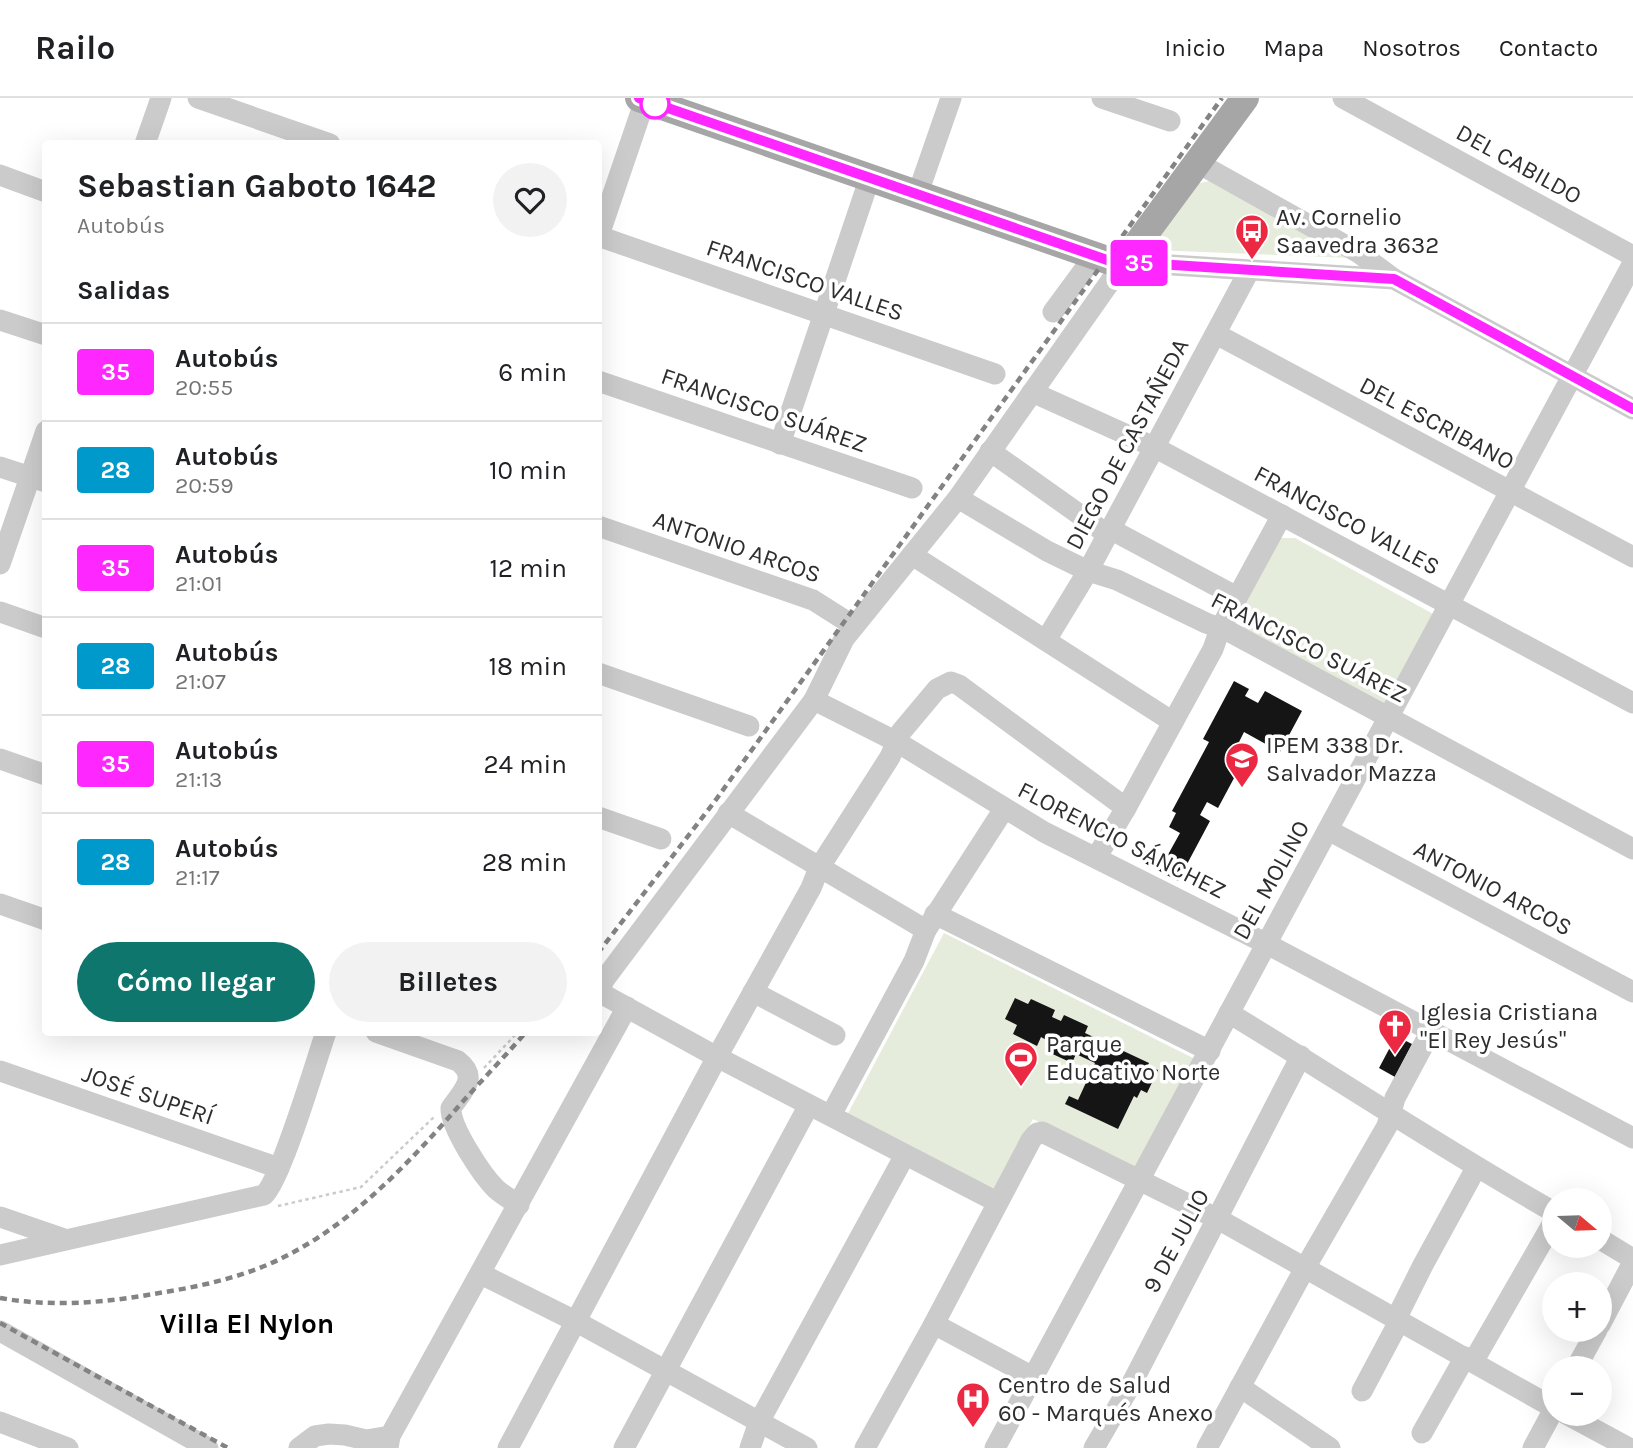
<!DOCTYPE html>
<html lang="es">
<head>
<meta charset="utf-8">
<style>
	:root { --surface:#fff; --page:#f2f2f2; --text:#202124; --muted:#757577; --line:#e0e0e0; --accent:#0f766e }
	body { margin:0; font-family:Karla,sans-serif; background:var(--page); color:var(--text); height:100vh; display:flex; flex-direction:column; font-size:26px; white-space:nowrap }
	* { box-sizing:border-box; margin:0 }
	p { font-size:23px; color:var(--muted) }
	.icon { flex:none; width:38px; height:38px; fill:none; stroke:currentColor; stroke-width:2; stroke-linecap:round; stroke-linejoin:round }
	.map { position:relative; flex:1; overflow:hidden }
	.panel { position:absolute; left:42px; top:42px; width:560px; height:896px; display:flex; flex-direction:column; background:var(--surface); border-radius:7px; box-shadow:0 7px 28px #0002 }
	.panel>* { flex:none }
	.badge { padding:0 14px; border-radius:5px; font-size:24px; line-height:46px }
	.needle { width:46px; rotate:109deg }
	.controls { position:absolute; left:1542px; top:1090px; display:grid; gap:14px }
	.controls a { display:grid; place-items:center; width:70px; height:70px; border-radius:50%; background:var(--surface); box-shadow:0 7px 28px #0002; font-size:35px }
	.map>.badge { position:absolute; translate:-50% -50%; box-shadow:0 0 0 4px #fff }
	h2 { padding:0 35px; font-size:26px; line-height:63px }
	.round { display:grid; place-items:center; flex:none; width:74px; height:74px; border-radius:37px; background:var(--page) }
	.head { display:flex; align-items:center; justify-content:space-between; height:119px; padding:0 35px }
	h1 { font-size:33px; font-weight:700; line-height:52px }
	.primary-button { display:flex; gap:14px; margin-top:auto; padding:14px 35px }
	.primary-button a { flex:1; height:80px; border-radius:42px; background:var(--accent); color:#fff; font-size:28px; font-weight:700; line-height:80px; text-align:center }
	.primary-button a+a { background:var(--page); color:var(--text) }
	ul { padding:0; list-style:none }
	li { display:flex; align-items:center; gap:21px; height:98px; padding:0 35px; border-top:2px solid var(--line) }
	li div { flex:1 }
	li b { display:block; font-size:26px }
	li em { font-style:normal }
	li .badge { min-width:77px; font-weight:700; text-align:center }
	header { display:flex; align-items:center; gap:42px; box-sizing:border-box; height:98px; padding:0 35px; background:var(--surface); border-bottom:2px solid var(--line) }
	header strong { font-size:33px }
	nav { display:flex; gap:38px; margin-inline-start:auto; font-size:24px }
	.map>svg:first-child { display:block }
	.green { fill:#e5ecdb }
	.building { fill:#151515 }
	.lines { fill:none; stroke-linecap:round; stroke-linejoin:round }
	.path { stroke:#cbcbcb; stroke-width:2.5; stroke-dasharray:3.5 3.5; stroke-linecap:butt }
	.minor { stroke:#cbcbcb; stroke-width:21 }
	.major { stroke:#a6a6a6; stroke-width:28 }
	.rail { stroke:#838383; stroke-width:4.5; stroke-dasharray:7 5; stroke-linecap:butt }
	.line-casing { stroke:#fff; stroke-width:16 }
	.line { stroke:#fe27ff; stroke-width:10 }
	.stop-dot { fill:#fff; stroke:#fe27ff; stroke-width:3.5 }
	.labels { text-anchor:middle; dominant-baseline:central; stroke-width:7; stroke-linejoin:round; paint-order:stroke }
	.street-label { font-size:24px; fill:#2e2e2e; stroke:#fff }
	.poi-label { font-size:24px; fill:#2e2e2e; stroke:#fff; text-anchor:start }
	.quarter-label { font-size:28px; font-weight:bold; fill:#000; stroke:#fff }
</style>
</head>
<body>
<header>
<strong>Railo</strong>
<nav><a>Inicio</a><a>Mapa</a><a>Nosotros</a><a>Contacto</a></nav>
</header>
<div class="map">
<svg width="1633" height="1350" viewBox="0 0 1633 1350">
	<rect width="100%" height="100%" fill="#fff"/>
	<g class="green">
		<path d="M1209 83 1354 160 1152 152 1148 145 1192 87Z"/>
		<path d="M1278 440H1295L1435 517 1386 607 1244 530 1237 513Z"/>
		<path d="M944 835 1195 961 1137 1073 1033 1021 994 1092 846 1019Z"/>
	</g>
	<g class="building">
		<path d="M1234 583 1249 591 1245 598 1258 605 1265 593 1302 613 1280 654 1244 634 1237 648 1248 654 1218 710 1207 704 1200 717 1210 723 1178 783 1137 761 1143 750 1165 762 1180 735 1169 729 1176 715 1172 713 1209 644 1203 641Z"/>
		<path d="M1015 900 1028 906 1031 901 1055 912 1052 919 1061 923 1064 917 1088 928 1085 935 1149 965 1148 967 1158 972 1147 995 1141 992 1137 1000 1134 998 1118 1031 1065 1006 1069 998 1078 1002 1095 965 1076 956 1072 965 1046 953 1050 944 1041 939 1037 948 1013 936 1017 927 1005 921Z"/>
		<path d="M1396 938 1412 946 1395 979 1379 970Z"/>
	</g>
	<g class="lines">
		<g class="path">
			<path d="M484 970 518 934"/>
			<path d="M278 1108 361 1089 434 1019"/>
		</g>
		<g class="minor">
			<path d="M198 0 330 46"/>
			<path d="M1102 0 1170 23"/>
			<path d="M1343 0 1633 158"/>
			<path d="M145 46 161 0"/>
			<path d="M1198 65 1359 155 1394 181"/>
			<path d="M0 77 46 94"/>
			<path d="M918 95 951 0"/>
			<path d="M598 138 995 276"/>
			<path d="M598 140 645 2"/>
			<path d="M1053 214 1095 157"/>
			<path d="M0 222 46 237"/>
			<path d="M1216 236 1633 459"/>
			<path d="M598 283 912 390"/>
			<path d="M1032 294 1154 349 1633 605"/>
			<path d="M780 346 870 79"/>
			<path d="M990 353 1107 436"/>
			<path d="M0 369 46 384"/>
			<path d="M958 400 1047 453 1088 473 1117 482 1206 525 1230 534 1633 751"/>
			<path d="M598 428 813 502 854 528"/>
			<path d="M1110 431 1237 499"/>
			<path d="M912 457 1173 624"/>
			<path d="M0 466 46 333"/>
			<path d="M0 514 46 530"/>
			<path d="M1046 542 1088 473 1249 173"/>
			<path d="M598 575 749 628"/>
			<path d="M814 602 897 644 1044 734 1265 845 1633 1040"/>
			<path d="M0 661 46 677"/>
			<path d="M728 715 926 832"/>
			<path d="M598 719 661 741"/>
			<path d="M1328 732 1633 894"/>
			<path d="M1096 760 1126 710 1213 551 1220 531 1282 417"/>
			<path d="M0 806 46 822"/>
			<path d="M935 816 1210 953"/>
			<path d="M753 894 835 937"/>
			<path d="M1229 915C1338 981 1444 1052 1554 1114"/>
			<path d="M376 934 458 963C479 979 463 993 451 1010 450 1029 482 1077 496 1091 503 1097 511 1102 519 1107"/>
			<path d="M0 973 279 1070"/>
			<path d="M831 1017 914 863 926 832 1004 711"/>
			<path d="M997 1104 717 959 606 898 602 895 601 889 604 882 814 602 844 541 958 400 1124 164 1394 181 1633 311"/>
			<path d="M0 1119 64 1141"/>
			<path d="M1600 1141 1633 1161"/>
			<path d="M0 1157 264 1097C281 1082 316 963 326 934"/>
			<path d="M481 1176 575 1223 807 1350"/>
			<path d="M934 1226 1033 1279"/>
			<path d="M1600 1227 1633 1164"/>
			<path d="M0 1233 208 1350"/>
			<path d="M1473 1264 1554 1123"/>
			<path d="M1576 1270 1597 1232"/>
			<path d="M1240 1289 1330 1350"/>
			<path d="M1362 1293 1395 1231 1400 1213 1423 1167 1476 1070"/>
			<path d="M1566 1316 1629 1350"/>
			<path d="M0 1324 68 1350"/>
			<path d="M1422 1335 1465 1259"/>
			<path d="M299 1350 315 1338 329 1336 345 1337 366 1342 390 1338"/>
			<path d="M388 1350 390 1338 627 909"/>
			<path d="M508 1350 717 959 811 790 819 770 890 659 901 634 937 591 951 584 959 587 1126 710"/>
			<path d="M624 1350 809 1007"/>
			<path d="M750 1350 759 1324 905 1057"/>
			<path d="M865 1350 934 1226 1031 1042 1037 1035 1042 1034 1218 1121 1554 1310"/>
			<path d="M995 1350 1633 165"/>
			<path d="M1094 1350 1133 1283 1301 958"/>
			<path d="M1207 1350 1305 1170 1387 1028 1395 1000 1431 933"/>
			<path d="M1533 1350 1554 1311"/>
		</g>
		<path class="major" d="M639 0 1110 163 1124 164 1245 0"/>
		<g class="rail">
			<path d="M598 855 715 703 1222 0"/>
			<path d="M0 1200C51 1209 103 1205 153 1196 198 1189 246 1179 286 1158 351 1125 403 1071 451 1017 475 989 501 963 526 934"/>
			<path d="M0 1225 228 1350"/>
		</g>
	</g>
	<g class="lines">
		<g class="line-casing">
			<path id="line" d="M639 0 1110 163 1394 181 1633 311"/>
		</g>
		<use href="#line" class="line"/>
	</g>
	<defs>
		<g id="bus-pin" transform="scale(1.75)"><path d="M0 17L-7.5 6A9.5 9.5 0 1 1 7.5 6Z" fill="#ec2943" stroke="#fff"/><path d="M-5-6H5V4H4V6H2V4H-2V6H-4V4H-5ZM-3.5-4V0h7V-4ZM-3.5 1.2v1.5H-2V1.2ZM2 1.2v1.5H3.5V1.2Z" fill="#fff"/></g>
		<g id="school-pin" transform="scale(1.75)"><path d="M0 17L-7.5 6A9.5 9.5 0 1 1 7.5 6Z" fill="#ec2943" stroke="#fff"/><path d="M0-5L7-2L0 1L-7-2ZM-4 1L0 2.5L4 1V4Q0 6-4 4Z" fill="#fff"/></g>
		<g id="church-pin" transform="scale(1.75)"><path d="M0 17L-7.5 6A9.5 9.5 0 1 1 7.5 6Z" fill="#ec2943" stroke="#fff"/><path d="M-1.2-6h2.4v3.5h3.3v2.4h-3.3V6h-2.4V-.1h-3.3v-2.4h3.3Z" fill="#fff"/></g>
		<g id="stadium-pin" transform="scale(1.75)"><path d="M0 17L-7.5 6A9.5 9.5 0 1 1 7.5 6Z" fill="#ec2943" stroke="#fff"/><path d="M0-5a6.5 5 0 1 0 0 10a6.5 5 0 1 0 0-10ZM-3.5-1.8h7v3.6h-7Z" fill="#fff"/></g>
		<g id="hospital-pin" transform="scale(1.75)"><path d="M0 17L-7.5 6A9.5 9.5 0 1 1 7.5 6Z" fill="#ec2943" stroke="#fff"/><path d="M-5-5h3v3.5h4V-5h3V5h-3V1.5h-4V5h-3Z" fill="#fff"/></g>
	</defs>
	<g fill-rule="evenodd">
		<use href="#bus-pin" x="1252" y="133"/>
		<use href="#school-pin" x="1242" y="661"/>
		<use href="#church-pin" x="1395" y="928"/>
		<use href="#stadium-pin" x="1021" y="960"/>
		<use href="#hospital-pin" x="973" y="1301"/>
	</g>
	<circle class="stop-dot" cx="655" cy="6" r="14"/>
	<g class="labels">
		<g class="street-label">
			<text transform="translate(1519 66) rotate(29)">DEL CABILDO</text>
			<text transform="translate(805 182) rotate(19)">FRANCISCO VALLES</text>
			<text transform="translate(764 312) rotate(19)">FRANCISCO SUÁREZ</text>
			<text transform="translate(1437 325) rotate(28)">DEL ESCRIBANO</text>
			<text transform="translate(1127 346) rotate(-62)">DIEGO DE CASTAÑEDA</text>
			<text transform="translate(1347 422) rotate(28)">FRANCISCO VALLES</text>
			<text transform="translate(737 449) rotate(19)">ANTONIO ARCOS</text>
			<text transform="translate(1309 549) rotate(27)">FRANCISCO SUÁREZ</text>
			<text transform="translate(1122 742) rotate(27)">FLORENCIO SÁNCHEZ</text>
			<text transform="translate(1271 782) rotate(-61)">DEL MOLINO</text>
			<text transform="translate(1493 790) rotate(28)">ANTONIO ARCOS</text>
			<text transform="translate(148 997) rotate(19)">JOSÉ SUPERÍ</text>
			<text transform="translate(1176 1143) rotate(-62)">9 DE JULIO</text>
		</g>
		<g class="poi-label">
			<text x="1276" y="119">Av. Cornelio<tspan x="1276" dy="28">Saavedra 3632</tspan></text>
			<text x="1266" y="647">IPEM 338 Dr.<tspan x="1266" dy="28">Salvador Mazza</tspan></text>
			<text x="1420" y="914">Iglesia Cristiana<tspan x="1420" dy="28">"El Rey Jesús"</tspan></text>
			<text x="1046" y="946">Parque<tspan x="1046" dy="28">Educativo Norte</tspan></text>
			<text x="998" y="1287">Centro de Salud<tspan x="998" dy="28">60 - Marqués Anexo</tspan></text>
		</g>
		<g class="quarter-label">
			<text x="247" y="1225">Villa El Nylon</text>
		</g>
	</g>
</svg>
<div class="controls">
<a><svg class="needle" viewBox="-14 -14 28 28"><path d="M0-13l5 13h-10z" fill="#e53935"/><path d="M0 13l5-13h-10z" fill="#757577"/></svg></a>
<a>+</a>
<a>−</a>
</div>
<b class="badge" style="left:1139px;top:165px;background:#fe27ff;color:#fff">35</b>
<section class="panel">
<div class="head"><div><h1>Sebastian Gaboto 1642</h1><p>Autobús</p></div><a class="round"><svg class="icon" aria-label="heart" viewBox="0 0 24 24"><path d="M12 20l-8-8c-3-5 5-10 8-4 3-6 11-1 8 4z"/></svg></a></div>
<h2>Salidas</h2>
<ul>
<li><span class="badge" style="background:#fe27ff;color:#fff">35</span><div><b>Autobús</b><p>20:55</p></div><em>6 min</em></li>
<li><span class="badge" style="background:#0099cb;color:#fff">28</span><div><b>Autobús</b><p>20:59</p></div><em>10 min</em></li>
<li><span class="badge" style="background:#fe27ff;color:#fff">35</span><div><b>Autobús</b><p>21:01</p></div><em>12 min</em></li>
<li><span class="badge" style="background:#0099cb;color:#fff">28</span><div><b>Autobús</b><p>21:07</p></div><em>18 min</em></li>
<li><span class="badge" style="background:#fe27ff;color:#fff">35</span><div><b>Autobús</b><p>21:13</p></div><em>24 min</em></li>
<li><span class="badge" style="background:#0099cb;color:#fff">28</span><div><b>Autobús</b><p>21:17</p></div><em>28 min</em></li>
</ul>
<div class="primary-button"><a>Cómo llegar</a><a>Billetes</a></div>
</section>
</div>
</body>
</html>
